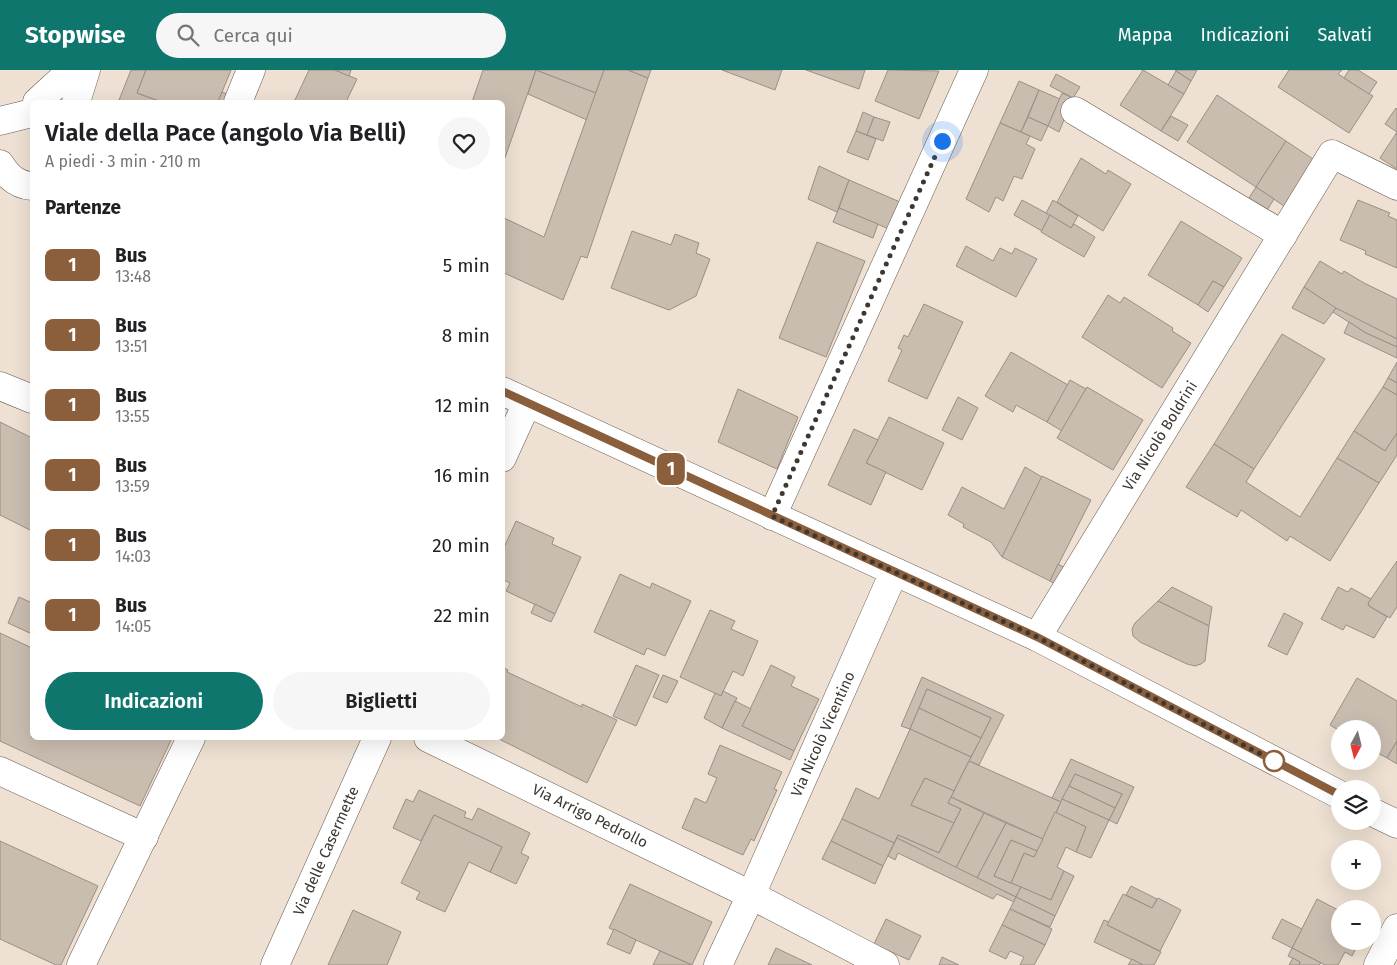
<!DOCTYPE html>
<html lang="it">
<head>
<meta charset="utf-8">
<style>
	:root { --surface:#fff; --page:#f6f6f6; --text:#202124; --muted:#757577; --accent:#0f766e }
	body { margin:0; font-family:"Fira Sans",sans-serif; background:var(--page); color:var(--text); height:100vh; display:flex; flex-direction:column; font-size:19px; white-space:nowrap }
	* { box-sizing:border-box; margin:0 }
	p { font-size:16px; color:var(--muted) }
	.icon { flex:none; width:28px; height:28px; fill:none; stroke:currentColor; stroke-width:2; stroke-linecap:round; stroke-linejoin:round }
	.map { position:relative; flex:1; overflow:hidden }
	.details { position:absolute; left:30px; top:30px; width:475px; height:640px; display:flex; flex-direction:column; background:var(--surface); border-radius:8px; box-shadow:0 5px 20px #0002 }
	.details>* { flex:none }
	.badge { padding:0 10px; border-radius:8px; font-size:18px; line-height:32px }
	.needle { width:32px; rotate:187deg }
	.tools { position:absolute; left:1331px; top:650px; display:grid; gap:10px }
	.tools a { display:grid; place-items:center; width:50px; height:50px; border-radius:50%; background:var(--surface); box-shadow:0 5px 20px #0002; font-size:25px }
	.you { position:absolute; width:25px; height:25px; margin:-12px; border:4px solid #fff; border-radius:50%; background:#1a73e8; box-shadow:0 0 0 8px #1a73e833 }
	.map>.badge { position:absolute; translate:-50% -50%; box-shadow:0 0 0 2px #fff }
	h2 { padding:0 15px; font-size:19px; line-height:45px }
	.round { display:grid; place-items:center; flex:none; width:52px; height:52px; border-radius:26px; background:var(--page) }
	.overview { display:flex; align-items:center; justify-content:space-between; height:85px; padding:0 15px }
	h1 { font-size:24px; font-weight:600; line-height:38px }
	.cta { display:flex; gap:10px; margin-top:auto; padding:10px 15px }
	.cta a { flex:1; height:58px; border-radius:30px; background:var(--accent); color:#fff; font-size:20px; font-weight:600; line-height:58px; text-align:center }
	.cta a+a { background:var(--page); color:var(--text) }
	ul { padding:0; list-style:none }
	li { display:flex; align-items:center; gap:15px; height:70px; padding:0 15px }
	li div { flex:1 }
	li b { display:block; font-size:19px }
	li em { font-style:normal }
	li .badge { min-width:55px; font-weight:700; text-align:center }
	header { display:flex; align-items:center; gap:30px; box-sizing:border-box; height:70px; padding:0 25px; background:var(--accent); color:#fff }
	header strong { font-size:24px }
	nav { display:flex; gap:28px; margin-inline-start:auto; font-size:18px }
	.search { width:350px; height:45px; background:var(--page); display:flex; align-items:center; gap:12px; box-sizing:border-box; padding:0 18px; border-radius:28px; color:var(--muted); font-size:19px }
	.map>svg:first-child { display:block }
	.building { fill:#c9bdb0; stroke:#9b8f83 }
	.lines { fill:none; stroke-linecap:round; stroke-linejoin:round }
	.minor-casing { stroke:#655a4e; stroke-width:29 }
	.tertiary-casing { stroke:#655a4e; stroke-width:29 }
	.secondary-casing { stroke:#655a4e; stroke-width:29 }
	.minor { stroke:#fff; stroke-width:28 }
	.tertiary { stroke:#fff; stroke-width:28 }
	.secondary { stroke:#fff; stroke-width:28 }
	.line-casing { stroke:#fff; stroke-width:11 }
	.line { stroke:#8b5e3c; stroke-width:8 }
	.walk { stroke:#3d3832; stroke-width:5; stroke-dasharray:0 9 }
	.stop-dot { fill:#fff; stroke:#8b5e3c; stroke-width:2.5 }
	.labels { text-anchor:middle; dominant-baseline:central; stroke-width:4; stroke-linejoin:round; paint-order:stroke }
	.street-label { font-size:15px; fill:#3d3832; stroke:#fff }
</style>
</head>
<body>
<header>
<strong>Stopwise</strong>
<div class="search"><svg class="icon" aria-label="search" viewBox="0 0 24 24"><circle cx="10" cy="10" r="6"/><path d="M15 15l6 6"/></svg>Cerca qui</div>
<nav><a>Mappa</a><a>Indicazioni</a><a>Salvati</a></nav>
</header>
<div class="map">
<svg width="1397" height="895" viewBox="0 0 1397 895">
	<rect width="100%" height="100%" fill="#eee1d3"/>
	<g class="building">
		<path d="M131 0H146L137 23 162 32H126L119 30Z"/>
		<path d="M146 0H231L218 32H162L137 23Z"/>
		<path d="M309 0H335L357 9 346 32H294Z"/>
		<path d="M335 0H351L349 6Z"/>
		<path d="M483 0H536L502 96V32H472Z"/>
		<path d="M536 0 596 23 587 50 528 24Z"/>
		<path d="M536 0H604L596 23Z"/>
		<path d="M604 0H628L648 8 587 188 581 186 563 230 502 202V147L544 167Z"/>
		<path d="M628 0H651L648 8Z"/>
		<path d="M722 0H782L775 20Z"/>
		<path d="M806 0H865L859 19Z"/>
		<path d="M888 0 939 1 919 49 875 31Z"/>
		<path d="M1143 0 1184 24 1161 61 1120 35Z"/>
		<path d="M1175 0H1197L1191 11Z"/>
		<path d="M1289 0H1342L1338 4 1373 26 1349 63 1278 17Z"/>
		<path d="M1349 0H1358L1377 12 1369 24 1344 8Z"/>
		<path d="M1176 1 1191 11 1184 24 1168 15Z"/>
		<path d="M1056 4 1080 17 1073 28 1050 16Z"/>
		<path d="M1019 11 1039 20 1021 62 1000 53Z"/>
		<path d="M1039 20 1060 29 1048 56 1028 47Z"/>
		<path d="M222 22 235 27 233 32H218Z"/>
		<path d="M1062 23 1073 28 1059 62 1048 56Z"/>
		<path d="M1217 25 1286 71 1256 117 1187 72Z"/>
		<path d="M1396 38 1397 39V62L1385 54Z"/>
		<path d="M863 42 874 47 867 65 856 61Z"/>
		<path d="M1171 46 1188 55 1178 71 1161 61Z"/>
		<path d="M874 47 890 52 883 71 867 65Z"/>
		<path d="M1028 47 1048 56 1041 71 1021 62Z"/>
		<path d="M1000 53 1030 66 1026 74 1035 79 1022 109 1014 106 1003 131 996 127 989 142 966 129Z"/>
		<path d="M856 61 876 69 868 90 847 82Z"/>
		<path d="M1397 62V99L1380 88Z"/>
		<path d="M1286 71 1316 91 1284 136 1256 117Z"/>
		<path d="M1081 88 1106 104 1108 100 1131 114 1103 161 1057 132Z"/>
		<path d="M819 96 849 110 837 142 808 129Z"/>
		<path d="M849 110 900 132 889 159 839 138Z"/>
		<path d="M1256 117 1274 129 1264 145 1245 134Z"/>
		<path d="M1022 130 1050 145 1042 161 1014 145Z"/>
		<path d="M1053 130 1078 146 1071 158 1046 143Z"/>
		<path d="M1358 130 1390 143 1388 146 1397 150V198L1365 184 1366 181 1340 170Z"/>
		<path d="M839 138 878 154 873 168 833 152Z"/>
		<path d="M1050 145 1071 158 1074 154 1095 167 1084 187 1041 162Z"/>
		<path d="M1181 151 1242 188 1224 217 1213 211 1198 235 1148 205Z"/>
		<path d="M632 161 671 175 675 164 699 173 696 183 710 189 696 226 669 240 611 218Z"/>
		<path d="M817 172 865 191 826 287 779 268Z"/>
		<path d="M966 176 993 191 1000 178 1012 184 1015 178 1037 189 1016 227 956 196Z"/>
		<path d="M1320 191 1342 204 1344 201 1364 213 1397 229V269L1343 243 1304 217Z"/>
		<path d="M1213 211 1224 217 1208 242 1198 235Z"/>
		<path d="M1304 217 1336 238 1324 254 1292 238Z"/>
		<path d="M1108 225 1120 233 1124 227 1173 258 1172 261 1191 273 1162 318 1082 267Z"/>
		<path d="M924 234 963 252 927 329 888 311 902 280 898 278 904 265 908 267Z"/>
		<path d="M1336 238 1397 269V277L1366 263 1333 242Z"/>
		<path d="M1349 252 1366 263 1397 277V288L1344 263Z"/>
		<path d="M1282 264 1325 289 1254 399 1214 374Z"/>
		<path d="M1011 282 1068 315 1047 352 1016 335 1013 342 985 326Z"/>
		<path d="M1397 292V313L1388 308Z"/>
		<path d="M1388 308 1397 313V325L1383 317Z"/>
		<path d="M1070 310 1086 319 1062 361 1047 352Z"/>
		<path d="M1087 317 1143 350 1113 400 1057 368Z"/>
		<path d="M1383 317 1397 325V363L1385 381 1354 361Z"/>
		<path d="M738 319 798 347 777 399 718 372Z"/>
		<path d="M958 327 978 338 962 370 942 360Z"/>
		<path d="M889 347 944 373 922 420 866 393Z"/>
		<path d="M0 352 32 368V461L0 445Z"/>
		<path d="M854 359 878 370 866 393 886 402 871 435 828 415Z"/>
		<path d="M1354 361 1385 381 1397 363V385L1379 413 1337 388Z"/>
		<path d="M1214 374 1254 399 1246 412 1300 447 1337 388 1379 413 1330 491 1290 466 1287 471 1241 440 1237 447 1186 417Z"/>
		<path d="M1025 397 1042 407 1002 487 991 472 963 457 964 454 948 445 962 417 1004 439Z"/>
		<path d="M1042 406 1091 430 1050 511 1002 487Z"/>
		<path d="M516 451 554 468 552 474 581 487 555 544 506 521 510 513 502 509V482Z"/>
		<path d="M1397 491V537L1390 548 1369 536 1368 533Z"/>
		<path d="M1058 494 1069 500 1060 517 1050 511Z"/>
		<path d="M620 504 650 518 652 513 691 531 665 586 647 578 644 585 594 562Z"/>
		<path d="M1172 517 1212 537 1209 556 1158 531Z"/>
		<path d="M1338 517 1348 522 1351 518 1371 529 1368 533 1369 536 1387 547 1374 568 1346 555 1343 560 1321 549Z"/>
		<path d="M19 527 32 533V564L8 553Z"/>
		<path d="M1158 531 1209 556 1205 591 1201 594 1195 596 1187 594 1140 572 1133 566 1132 559 1135 553Z"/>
		<path d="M535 534 555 544 551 552 531 543Z"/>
		<path d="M710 540 735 551 731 559 758 571 743 606 733 601 721 626 680 607Z"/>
		<path d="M1284 543 1303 553 1287 585 1268 576Z"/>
		<path d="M0 563 32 578V668H172L140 736 0 671Z"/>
		<path d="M636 595 659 605 636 656 613 646Z"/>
		<path d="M771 595 795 607 791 616 819 629 794 681 742 656Z"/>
		<path d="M502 597 508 600 507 602 582 637V634L617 650 587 713 497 668H502Z"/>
		<path d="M663 605 678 611 667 633 653 627Z"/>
		<path d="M922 607 1004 645 979 695 969 691 991 648 927 619 910 659 901 656Z"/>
		<path d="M1357 608 1397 631V671L1387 688 1372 680V659H1340V661L1330 655Z"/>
		<path d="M927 619 991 648 981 668 919 638Z"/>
		<path d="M723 621 737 628 722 658 704 648 715 623 721 626Z"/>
		<path d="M735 631 751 639 742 656 794 681 790 690 722 658Z"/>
		<path d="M919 638 981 668 971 687 910 659Z"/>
		<path d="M910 659 971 687 954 721 925 708 911 735 954 753 939 783 898 765 894 773 842 749 856 718 879 729Z"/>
		<path d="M1397 671V694L1387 688Z"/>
		<path d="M720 675 782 702 774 719 777 720 754 771 751 769 743 785 682 758 695 728 706 733 717 708 708 704Z"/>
		<path d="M1071 689 1134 717 1117 754 1109 750 1122 724 1075 704 1061 732 1052 728Z"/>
		<path d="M969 691 1061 732 1043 769 951 727Z"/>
		<path d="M1075 704 1122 724 1115 738 1069 716Z"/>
		<path d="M925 708 954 721 948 733 961 739 954 753 911 735Z"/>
		<path d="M1069 716 1115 738 1109 750 1062 729Z"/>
		<path d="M419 720 466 742 464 747 472 750 478 738 530 763 521 783 529 787 516 814 490 802 502 777 434 745 421 771 393 758 406 729 413 732Z"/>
		<path d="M951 727 984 743 956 798 897 768 898 765 939 783 961 739 948 733Z"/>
		<path d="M1062 729 1109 750 1091 788 1076 782 1086 757 1056 743Z"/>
		<path d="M1055 742 1086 757 1076 782 1066 777 1057 797 1064 801 1051 830 1011 813 1024 783 1034 787Z"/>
		<path d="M984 743 1006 753 977 808 956 798Z"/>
		<path d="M434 745 502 777 490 802 469 792 445 842 416 829 420 822 401 813Z"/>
		<path d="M842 749 894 773 883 796 831 771Z"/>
		<path d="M1006 753 1043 769 1037 781 1011 770 994 806 1021 817 1016 827 977 808Z"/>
		<path d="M897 768 1016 827 1014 832 997 824 993 829 898 783 895 790 888 786Z"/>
		<path d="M1011 770 1037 781 1034 787 1024 783 1011 813 994 806Z"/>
		<path d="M0 771 98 816 61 895H56L0 869Z"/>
		<path d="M831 771 883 796 875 814 822 789Z"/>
		<path d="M1064 801 1074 806 1055 846 1016 827 1021 817 1051 830Z"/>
		<path d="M630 814 712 852 692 895 609 858Z"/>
		<path d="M1131 816 1157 829 1152 838 1126 825Z"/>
		<path d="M1123 824 1152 838 1158 828 1181 840 1160 881 1107 855Z"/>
		<path d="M1016 827 1055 846 1050 857 1010 839Z"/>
		<path d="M1317 829 1340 841 1337 848 1340 850V871H1360L1352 886 1345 882 1338 895H1325L1292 878Z"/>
		<path d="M1010 839 1052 859 1045 875 1002 855Z"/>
		<path d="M353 840 401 862 387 895H328Z"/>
		<path d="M886 849 921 866 909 890 874 874Z"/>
		<path d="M1282 849 1302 859 1292 878 1272 868Z"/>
		<path d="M1104 850 1109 852 1107 855 1161 882 1154 895H1143L1094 872Z"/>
		<path d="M1002 855 1045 875 1034 895H1020L1024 887 1010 881 1006 889 989 881Z"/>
		<path d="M614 859 636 870 630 884 607 874Z"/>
		<path d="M776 878 812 895H768Z"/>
		<path d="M1292 878 1321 893 1319 895H1299L1300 892 1288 886Z"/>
		<path d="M660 881 692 895H653Z"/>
		<path d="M942 887 959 895H939Z"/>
		<path d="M1293 888 1300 892 1299 895H1289Z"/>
		<path d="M1132 889 1143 895H1128Z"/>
	</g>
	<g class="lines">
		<g class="minor-casing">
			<g id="minor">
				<path d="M238 32 251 0"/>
				<path d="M1075 41 1283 165"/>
				<path d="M0 316 32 329"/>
				<path d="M502 388 527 333"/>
				<path d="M772 446 974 0"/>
				<path d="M1037 567 1332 84 1397 116"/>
				<path d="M428 668 751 825 885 895"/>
				<path d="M0 701 144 767"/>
				<path d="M81 895 191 668"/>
				<path d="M275 895 377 668"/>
				<path d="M718 895 751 825 894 502"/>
				<path d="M1378 895 1397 858"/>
			</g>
		</g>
		<g class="tertiary-casing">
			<g id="tertiary">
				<path d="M37 32 72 0"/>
				<path d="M76 32 86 0"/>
			</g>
		</g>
		<g class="secondary-casing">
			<g id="secondary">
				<path d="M0 51 32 43"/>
				<path d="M0 94C8 107 17 115 32 116"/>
				<path d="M502 321 1037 567 1340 725"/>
				<path d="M1372 742 1397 754"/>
			</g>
		</g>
		<use href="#minor" class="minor"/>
		<use href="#tertiary" class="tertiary"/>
		<use href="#secondary" class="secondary"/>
	</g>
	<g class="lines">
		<g class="line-casing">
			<path id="line" d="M502 321 1037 567 1340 725"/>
		</g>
		<use href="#line" class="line"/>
		<path class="walk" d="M942 71 772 446 1037 567 1274 691"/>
	</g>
	<circle class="stop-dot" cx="1274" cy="691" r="10"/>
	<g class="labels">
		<g class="street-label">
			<text transform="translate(1160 366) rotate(-58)">Via Nicolò Boldrini</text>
			<text transform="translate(823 664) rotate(-66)">Via Nicolò Vicentino</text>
			<text transform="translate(590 746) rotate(26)">Via Arrigo Pedrollo</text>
			<text transform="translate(326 781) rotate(-66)">Via delle Casermette</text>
		</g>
	</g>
</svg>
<div class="tools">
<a><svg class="needle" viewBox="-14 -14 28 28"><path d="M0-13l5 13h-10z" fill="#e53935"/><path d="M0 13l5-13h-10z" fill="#757577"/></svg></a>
<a><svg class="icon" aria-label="layers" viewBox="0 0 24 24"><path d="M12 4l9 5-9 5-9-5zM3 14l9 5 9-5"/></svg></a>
<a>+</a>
<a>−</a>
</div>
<div class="you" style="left:942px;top:71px"></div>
<b class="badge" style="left:671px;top:399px;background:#8b5e3c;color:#fff">1</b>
<section class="details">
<div class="overview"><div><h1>Viale della Pace (angolo Via Belli)</h1><p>A piedi · 3 min · 210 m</p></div><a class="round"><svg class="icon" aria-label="heart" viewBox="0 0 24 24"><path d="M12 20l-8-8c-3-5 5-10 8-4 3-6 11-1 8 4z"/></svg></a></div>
<h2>Partenze</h2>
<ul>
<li><span class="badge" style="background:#8b5e3c;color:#fff">1</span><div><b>Bus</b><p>13:48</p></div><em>5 min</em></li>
<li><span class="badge" style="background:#8b5e3c;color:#fff">1</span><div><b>Bus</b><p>13:51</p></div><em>8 min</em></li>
<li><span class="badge" style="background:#8b5e3c;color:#fff">1</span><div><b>Bus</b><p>13:55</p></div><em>12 min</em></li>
<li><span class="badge" style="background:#8b5e3c;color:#fff">1</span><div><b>Bus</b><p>13:59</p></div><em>16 min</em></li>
<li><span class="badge" style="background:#8b5e3c;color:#fff">1</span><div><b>Bus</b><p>14:03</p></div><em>20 min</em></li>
<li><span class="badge" style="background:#8b5e3c;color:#fff">1</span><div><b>Bus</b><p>14:05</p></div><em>22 min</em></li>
</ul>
<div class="cta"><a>Indicazioni</a><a>Biglietti</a></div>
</section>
</div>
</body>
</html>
